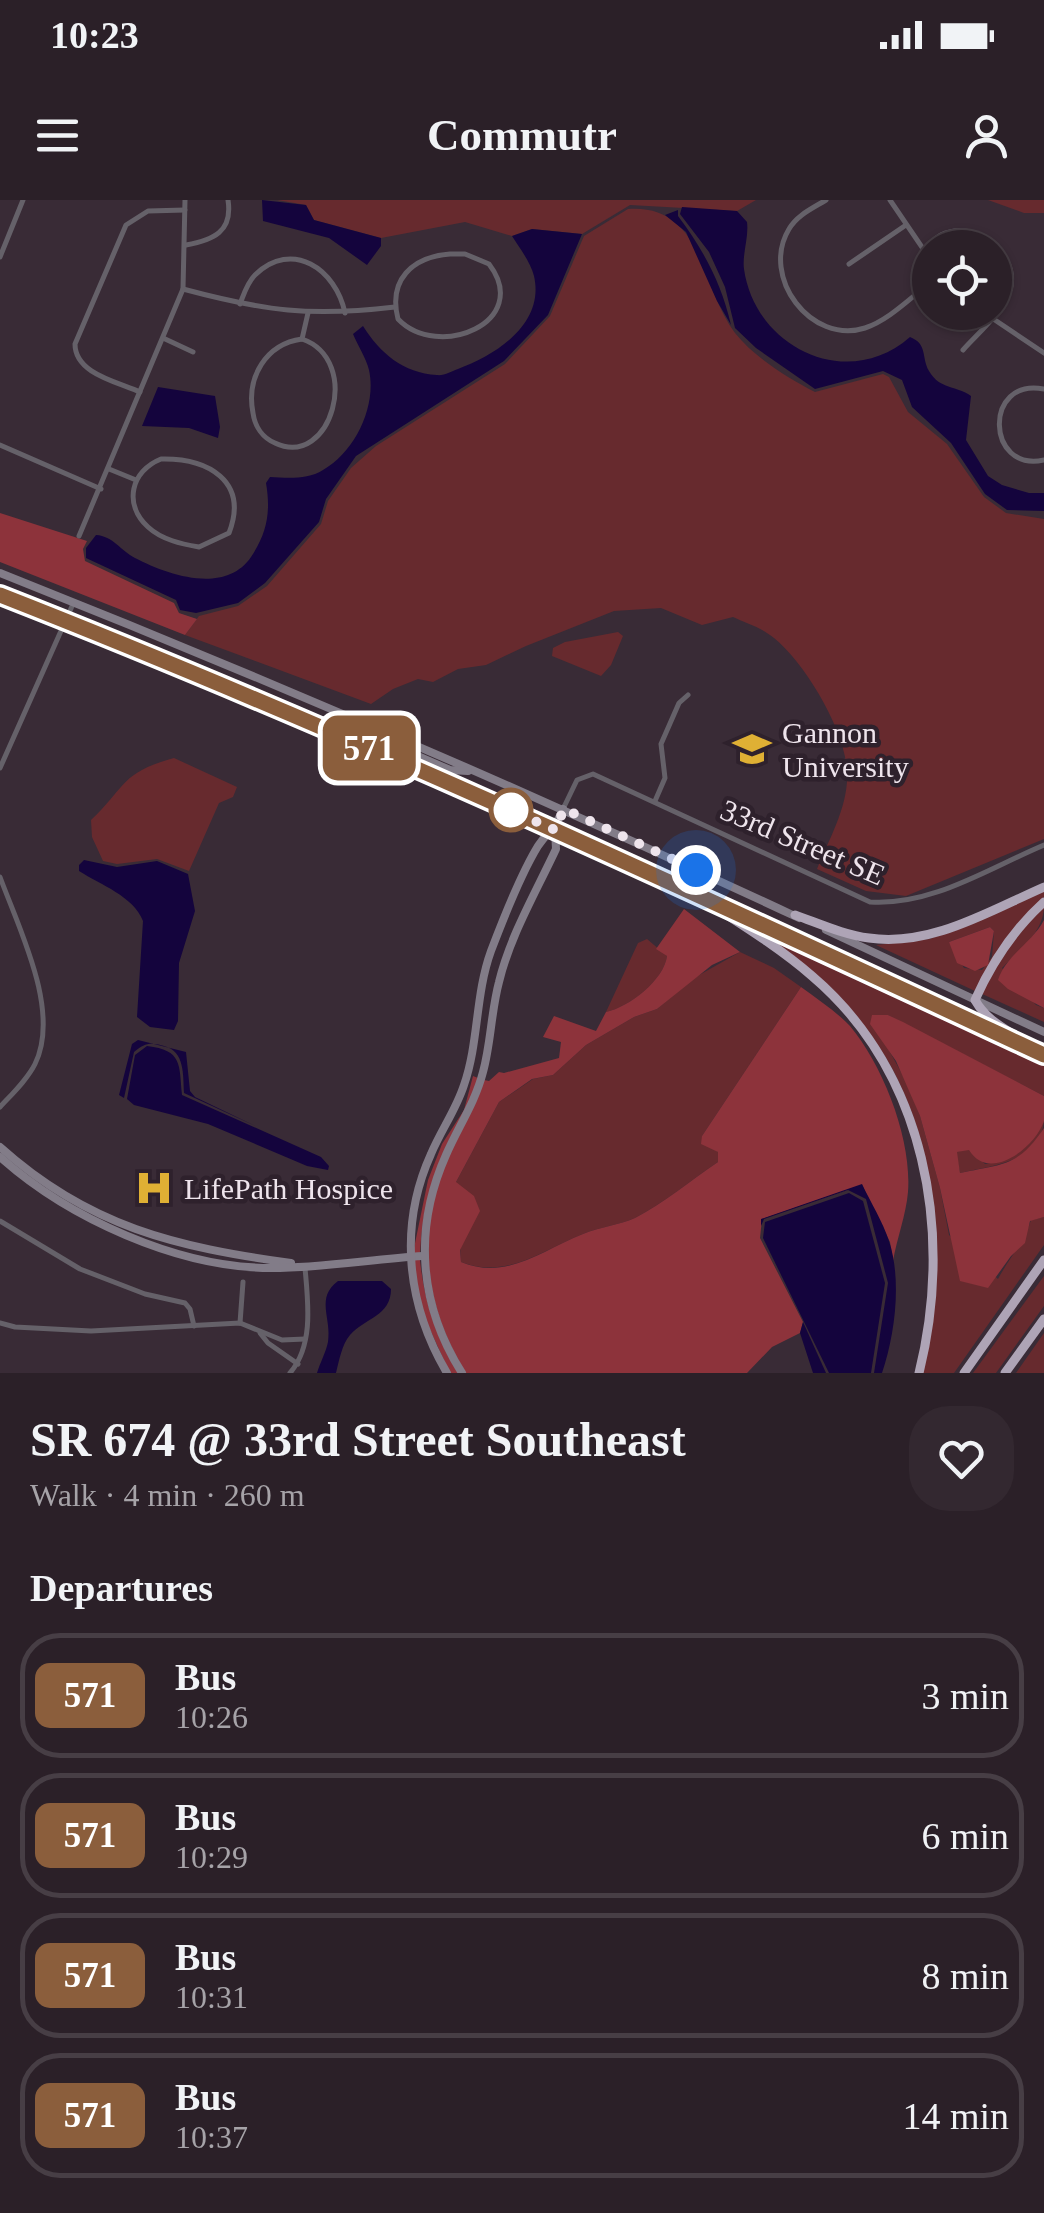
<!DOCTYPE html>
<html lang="en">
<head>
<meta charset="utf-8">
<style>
	:root { --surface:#2b2028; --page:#332830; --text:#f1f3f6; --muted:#a6a3a8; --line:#473e45 }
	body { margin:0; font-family:"Times New Roman",serif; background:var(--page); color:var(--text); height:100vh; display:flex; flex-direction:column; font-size:38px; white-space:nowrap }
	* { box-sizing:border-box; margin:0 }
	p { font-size:32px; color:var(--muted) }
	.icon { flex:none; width:55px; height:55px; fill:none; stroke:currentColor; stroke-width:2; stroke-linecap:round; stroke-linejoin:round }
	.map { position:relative; height:1173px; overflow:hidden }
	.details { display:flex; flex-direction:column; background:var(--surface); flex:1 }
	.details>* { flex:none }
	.badge { padding:0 20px; border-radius:15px; font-size:35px; line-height:65px }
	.buttons { position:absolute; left:912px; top:30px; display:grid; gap:20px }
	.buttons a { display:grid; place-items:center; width:100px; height:100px; border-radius:50%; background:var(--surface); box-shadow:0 2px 8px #0004,0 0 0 2px var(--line); font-size:50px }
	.you { position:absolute; width:50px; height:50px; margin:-25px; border:8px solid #fff; border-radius:50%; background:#1a73e8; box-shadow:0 0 0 15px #1a73e833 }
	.map>.badge { position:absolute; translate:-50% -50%; box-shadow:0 0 0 5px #fff }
	h2 { padding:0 30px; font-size:38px; line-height:90px }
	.round { display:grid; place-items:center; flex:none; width:105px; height:105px; border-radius:40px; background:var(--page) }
	.head { display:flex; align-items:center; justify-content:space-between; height:170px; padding:0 30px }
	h1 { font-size:48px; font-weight:600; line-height:75px }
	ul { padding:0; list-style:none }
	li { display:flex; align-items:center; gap:30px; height:125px; margin:0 20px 15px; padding:0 10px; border:5px solid var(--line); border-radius:40px }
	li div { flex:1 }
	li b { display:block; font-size:38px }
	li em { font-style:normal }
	li .badge { min-width:110px; font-weight:700; text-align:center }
	.status { display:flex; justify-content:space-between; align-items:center; height:70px; padding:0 50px; background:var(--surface); direction:ltr }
	.status svg { height:28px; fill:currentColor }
	header { display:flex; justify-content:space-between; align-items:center; height:130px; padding:0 30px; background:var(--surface); font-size:45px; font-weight:600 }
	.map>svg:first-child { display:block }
	.green { fill:#672a2e; fill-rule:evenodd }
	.forest { fill:#8d333b }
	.water { fill:#14043d }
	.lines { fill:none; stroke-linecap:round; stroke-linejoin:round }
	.street { stroke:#656169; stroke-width:5 }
	.secondary { stroke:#827c88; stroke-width:8 }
	.highway { stroke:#aea4b6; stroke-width:9 }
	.line-casing { stroke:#fff; stroke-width:22 }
	.line { stroke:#8b5e3c; stroke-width:15 }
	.walk { stroke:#eee4ec; stroke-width:10; stroke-dasharray:0 18 }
	.stop-dot { fill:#fff; stroke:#8b5e3c; stroke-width:5 }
	.labels { text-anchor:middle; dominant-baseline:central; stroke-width:9; stroke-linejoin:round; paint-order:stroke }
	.poi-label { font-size:30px; fill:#eee4ec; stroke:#2e212c; text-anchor:start }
	.street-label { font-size:30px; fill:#eee4ec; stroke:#2e212c }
</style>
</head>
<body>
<div class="status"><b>10:23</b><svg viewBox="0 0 49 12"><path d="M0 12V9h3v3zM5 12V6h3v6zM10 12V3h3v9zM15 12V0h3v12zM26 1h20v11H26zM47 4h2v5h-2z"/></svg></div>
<header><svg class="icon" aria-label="menu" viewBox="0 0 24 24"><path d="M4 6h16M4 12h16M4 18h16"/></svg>Commutr<svg class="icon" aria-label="person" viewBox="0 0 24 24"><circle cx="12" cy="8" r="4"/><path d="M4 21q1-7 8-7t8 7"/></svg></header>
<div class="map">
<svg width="1044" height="1173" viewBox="0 0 1044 1173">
	<rect width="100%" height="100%" fill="#392b36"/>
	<g class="green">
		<path d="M277 0H756L737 11 630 5 582 34 532 29 512 36 465 22 381 38 314 20 306 5Z"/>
		<path d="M988 0H1044V13H1024Z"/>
		<path d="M628 9C704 4 700 87 735 133 755 158 788 178 815 192L883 174 889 177 908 212 947 244 984 297 1006 313 1044 319V639L906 696 866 691 817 669C829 639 849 605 847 572 846 531 805 463 774 438 761 427 747 424 733 417L702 425 661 408 614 411 526 446 486 465 458 469 433 482 418 479 393 489 371 504 185 435 199 416 238 406 267 386 321 324 328 301 351 268 376 246 505 164 550 116 584 36Z"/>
		<path d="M618 432 623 436 611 465 601 476 552 456 553 448 565 442Z"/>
		<path d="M174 558 237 587 233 597 219 603 189 671 157 659 117 664 103 661 92 637 91 620C127 586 120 573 174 558Z"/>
		<path d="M1044 690V697L1027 714 975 791 876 745 930 739ZM990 727 994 731 992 757 982 770 964 768 949 742Z"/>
		<path d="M1044 705C1044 733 1020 749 1002 768L1036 805 1044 808V822L980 793 1009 744Z"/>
		<path d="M769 738 1044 862V896L888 815 885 843 907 883 920 916 940 988 949 1035 998 1079C1011 1055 1022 1046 1031 1020L1044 1017V1045L954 1173H923C936 1078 945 1000 910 908 902 888 892 864 878 847 845 809 805 774 769 738Z"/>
		<path d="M647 739 667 756C664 780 629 807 606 812L638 743Z"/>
		<path d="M740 752 774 768 801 787 702 936 718 952V962C691 980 664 1003 635 1018 619 1025 600 1027 583 1034 542 1050 507 1080 461 1062L456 982 499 902 533 879 553 875 586 845 634 817 657 809 694 778Z"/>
		<path d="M1044 920C1041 962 991 966 960 973L956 952 970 949 985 964C1016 959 1026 945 1044 920Z"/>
		<path d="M1044 1076V1106L996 1173H973Z"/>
		<path d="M1044 1133V1173H1016Z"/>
	</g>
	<g class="forest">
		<path d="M0 313 87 341 83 349 85 361 174 403 179 413 197 419 185 435 0 362Z"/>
		<path d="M684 709 740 752 712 765 657 809 634 817 586 845 553 875 532 879 499 902 456 982 474 996 480 1011 460 1050 461 1062C507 1081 542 1050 583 1034 600 1027 619 1025 635 1018 664 1003 691 980 718 962V952L701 944 702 936 801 787C817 799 836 811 850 826 884 867 912 940 908 992 906 1015 897 1038 893 1061L890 1042 862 985 762 1019 760 1038 803 1122 800 1133 772 1147 747 1173H466C422 1103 415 1025 451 950 463 927 476 905 484 880L489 881 499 872 504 873 559 858 561 842 543 837 554 816 596 831 606 812C629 807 664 780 667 756L656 749Z"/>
		<path d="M1044 720V808L1008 789 998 780C1006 755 1032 743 1044 720Z"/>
		<path d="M990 727 994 731 988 765 975 771 957 763 949 742Z"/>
		<path d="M872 815H888L903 822 1044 896C1044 903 1044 914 1044 921 1035 948 989 983 969 950L957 952 960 973C1003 964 1018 967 1044 928V1017L1030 1021 1025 1043 1011 1056 988 1088 960 1081 940 988 920 916 896 861 870 824Z"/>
		<path d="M473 876 478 878C470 904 455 926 444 951 429 984 422 1017 420 1053H413L428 980 442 944 464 910Z"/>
		<path d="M413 1060H420C424 1100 436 1138 458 1173H451L448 1169 422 1112Z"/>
	</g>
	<g class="water">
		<path d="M262 0 306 5 314 20 381 38V46L367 65 329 38 263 21Z"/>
		<path d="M682 7 737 11 747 22C749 38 742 54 744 69 755 148 848 192 910 137 928 144 921 157 929 171 940 190 956 185 971 196L966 240 988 276 1002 285 1029 293H1044V311L1007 310 985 294 951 243 912 207 902 180 883 171 815 189 756 148 735 128 725 87 709 52 680 14Z"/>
		<path d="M678 10V16C704 51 721 82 731 125L717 101 686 32 665 15Z"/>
		<path d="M532 29 582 34 548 115 504 161 356 256 326 299 319 322 265 383 238 403 196 413 180 410 176 400 86 358V348L96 335C113 336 121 351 135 358 168 375 225 395 251 357 267 333 271 312 266 283L270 277C287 278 307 280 323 270 355 252 377 206 369 170 366 158 358 146 353 134L363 126C380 153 403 173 437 175 444 176 452 171 458 169 496 155 545 124 534 76 531 63 519 47 512 36Z"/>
		<path d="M158 187 215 196 220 227 218 238 189 228 142 226Z"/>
		<path d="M84 660 117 667 157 661 188 674 195 711 179 763 178 821 174 830 150 827 137 817 143 721C133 696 101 685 79 671V665Z"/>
		<path d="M138 840 186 852 190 891 195 897 262 929 184 893C183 875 185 851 164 846 150 842 145 843 134 852L124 898 119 895 132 844Z"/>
		<path d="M147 846C183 850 179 865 182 895L321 957 329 966 328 970 307 966 208 924 134 905 127 899 135 855Z"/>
		<path d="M862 984C871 1003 883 1022 889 1041 902 1080 895 1135 882 1173H874L888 1083 866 999 848 990 764 1019 761 1026V1019Z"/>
		<path d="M849 993 863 1001 885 1083 871 1173H829L763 1038 765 1022Z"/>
		<path d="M338 1081H382L391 1089C391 1116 365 1118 350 1135 342 1144 339 1161 336 1173H317C320 1163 326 1152 328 1142 332 1118 315 1098 338 1081Z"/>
		<path d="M803 1122 826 1173H813L800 1133Z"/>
	</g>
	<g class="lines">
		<g class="street">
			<path d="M826 0C813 8 797 15 789 29 760 77 811 145 865 128 889 120 910 98 930 83"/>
			<path d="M890 0 930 59"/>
			<path d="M186 45C213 40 233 32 228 0"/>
			<path d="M923 50C928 46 935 38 941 35 973 19 1017 51 1011 86 1006 110 979 132 963 150"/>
			<path d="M450 54H465L489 64C533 122 438 161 398 119 388 80 412 57 450 54Z"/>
			<path d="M0 57 23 0"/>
			<path d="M849 64 906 25"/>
			<path d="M183 89C265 111 310 117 395 107"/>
			<path d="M240 104C244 94 247 83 255 75 292 39 336 69 345 113"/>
			<path d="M983 112 1044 153"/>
			<path d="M163 138 193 152"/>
			<path d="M302 139C363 160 331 270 275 243 263 238 255 227 253 213 246 177 266 144 302 139Z"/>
			<path d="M302 139 308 113"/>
			<path d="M1044 189C983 177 986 273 1044 260"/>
			<path d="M140 192C118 182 75 174 75 144L126 25 148 11 185 10"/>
			<path d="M0 245 101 289"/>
			<path d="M161 259C208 258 249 281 229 333L199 347C182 344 162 340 148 327 123 304 131 271 161 259Z"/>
			<path d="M109 269 136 280"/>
			<path d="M79 336 183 89 185 0"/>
			<path d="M0 568 73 404"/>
			<path d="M655 601 665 578 661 544 679 503 688 495"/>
			<path d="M563 609 577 580 593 574 870 702C932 706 987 669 1044 645"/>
			<path d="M0 677C19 729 61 811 35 864 27 880 12 894 0 907"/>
			<path d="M0 1021 80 1069 145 1094 185 1103 190 1109 194 1126"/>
			<path d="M0 1123 15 1127 91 1131 240 1123 282 1140 305 1139"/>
			<path d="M240 1123 243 1082"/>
			<path d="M260 1133 268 1143 298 1164"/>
			<path d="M290 1173C314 1145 308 1102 305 1068"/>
		</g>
		<g class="secondary">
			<path d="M0 373C270 480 536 595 799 718"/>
			<path d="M0 395 387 555 690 691"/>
			<path d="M359 543 374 537 450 570 468 571"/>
			<path d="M712 701 1044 855"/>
			<path d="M826 730 1044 832"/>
			<path d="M0 947C89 1027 176 1047 291 1063"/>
			<path d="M0 957C68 1018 178 1068 271 1068 321 1068 373 1059 423 1056"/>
			<path d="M447 1173C407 1105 398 1027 431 954 441 930 456 910 464 885 479 842 475 795 491 751 502 722 522 672 538 646 549 630 555 629 563 609"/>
			<path d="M462 1173C419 1105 413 1029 446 955 458 927 475 903 483 872 491 843 491 812 499 782 510 736 536 692 556 649L555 630"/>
		</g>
		<g class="highway">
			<path d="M687 689C729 717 774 743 812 776 926 873 954 1033 919 1173"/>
			<path d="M795 715C818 723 844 735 869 738 931 747 989 711 1044 687"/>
			<path d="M1039 853C1018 833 989 826 975 800 992 762 1013 730 1044 702"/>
			<path d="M964 1173 1044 1060"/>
			<path d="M1005 1173 1044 1119"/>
		</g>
	</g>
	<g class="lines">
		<g class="line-casing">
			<path id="line" d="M0 395C355 534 699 695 1044 855"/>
		</g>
		<use href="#line" class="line"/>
		<path class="walk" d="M511 610 499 605 555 630 564 609 696 670"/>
	</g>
	<defs>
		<g id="university-bare" transform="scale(3)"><path d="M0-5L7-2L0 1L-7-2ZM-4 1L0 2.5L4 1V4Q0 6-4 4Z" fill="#dfb034" stroke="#2e212c" stroke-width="2.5" paint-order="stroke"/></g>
		<g id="hospital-bare" transform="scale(3)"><path d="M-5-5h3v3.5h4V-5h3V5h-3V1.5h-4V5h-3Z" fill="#dfb034" stroke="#2e212c" stroke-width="2.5" paint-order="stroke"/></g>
	</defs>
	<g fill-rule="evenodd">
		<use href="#university-bare" x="752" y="549"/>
		<use href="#hospital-bare" x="154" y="988"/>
	</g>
	<circle class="stop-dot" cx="511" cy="610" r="20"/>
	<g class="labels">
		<g class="poi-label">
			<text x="782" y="532">Gannon<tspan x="782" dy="34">University</tspan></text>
			<text x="184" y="988">LifePath Hospice</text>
		</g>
		<g class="street-label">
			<text transform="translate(803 642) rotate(23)">33rd Street SE</text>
		</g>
	</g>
</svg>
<div class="buttons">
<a><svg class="icon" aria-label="locate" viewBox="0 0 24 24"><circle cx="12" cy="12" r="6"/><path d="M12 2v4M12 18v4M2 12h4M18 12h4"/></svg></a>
</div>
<div class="you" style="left:696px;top:670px"></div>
<b class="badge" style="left:369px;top:548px;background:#8b5e3c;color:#fff">571</b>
</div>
<section class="details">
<div class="head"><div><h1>SR 674 @ 33rd Street Southeast</h1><p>Walk · 4 min · 260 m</p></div><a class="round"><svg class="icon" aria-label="heart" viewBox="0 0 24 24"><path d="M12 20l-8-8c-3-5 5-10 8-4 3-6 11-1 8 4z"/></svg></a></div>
<h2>Departures</h2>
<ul>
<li><span class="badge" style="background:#8b5e3c;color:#fff">571</span><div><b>Bus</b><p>10:26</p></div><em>3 min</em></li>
<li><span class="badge" style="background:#8b5e3c;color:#fff">571</span><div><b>Bus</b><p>10:29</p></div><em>6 min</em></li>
<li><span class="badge" style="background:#8b5e3c;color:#fff">571</span><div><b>Bus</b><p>10:31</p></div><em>8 min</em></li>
<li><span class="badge" style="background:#8b5e3c;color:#fff">571</span><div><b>Bus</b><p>10:37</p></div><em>14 min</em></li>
</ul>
</section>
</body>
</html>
